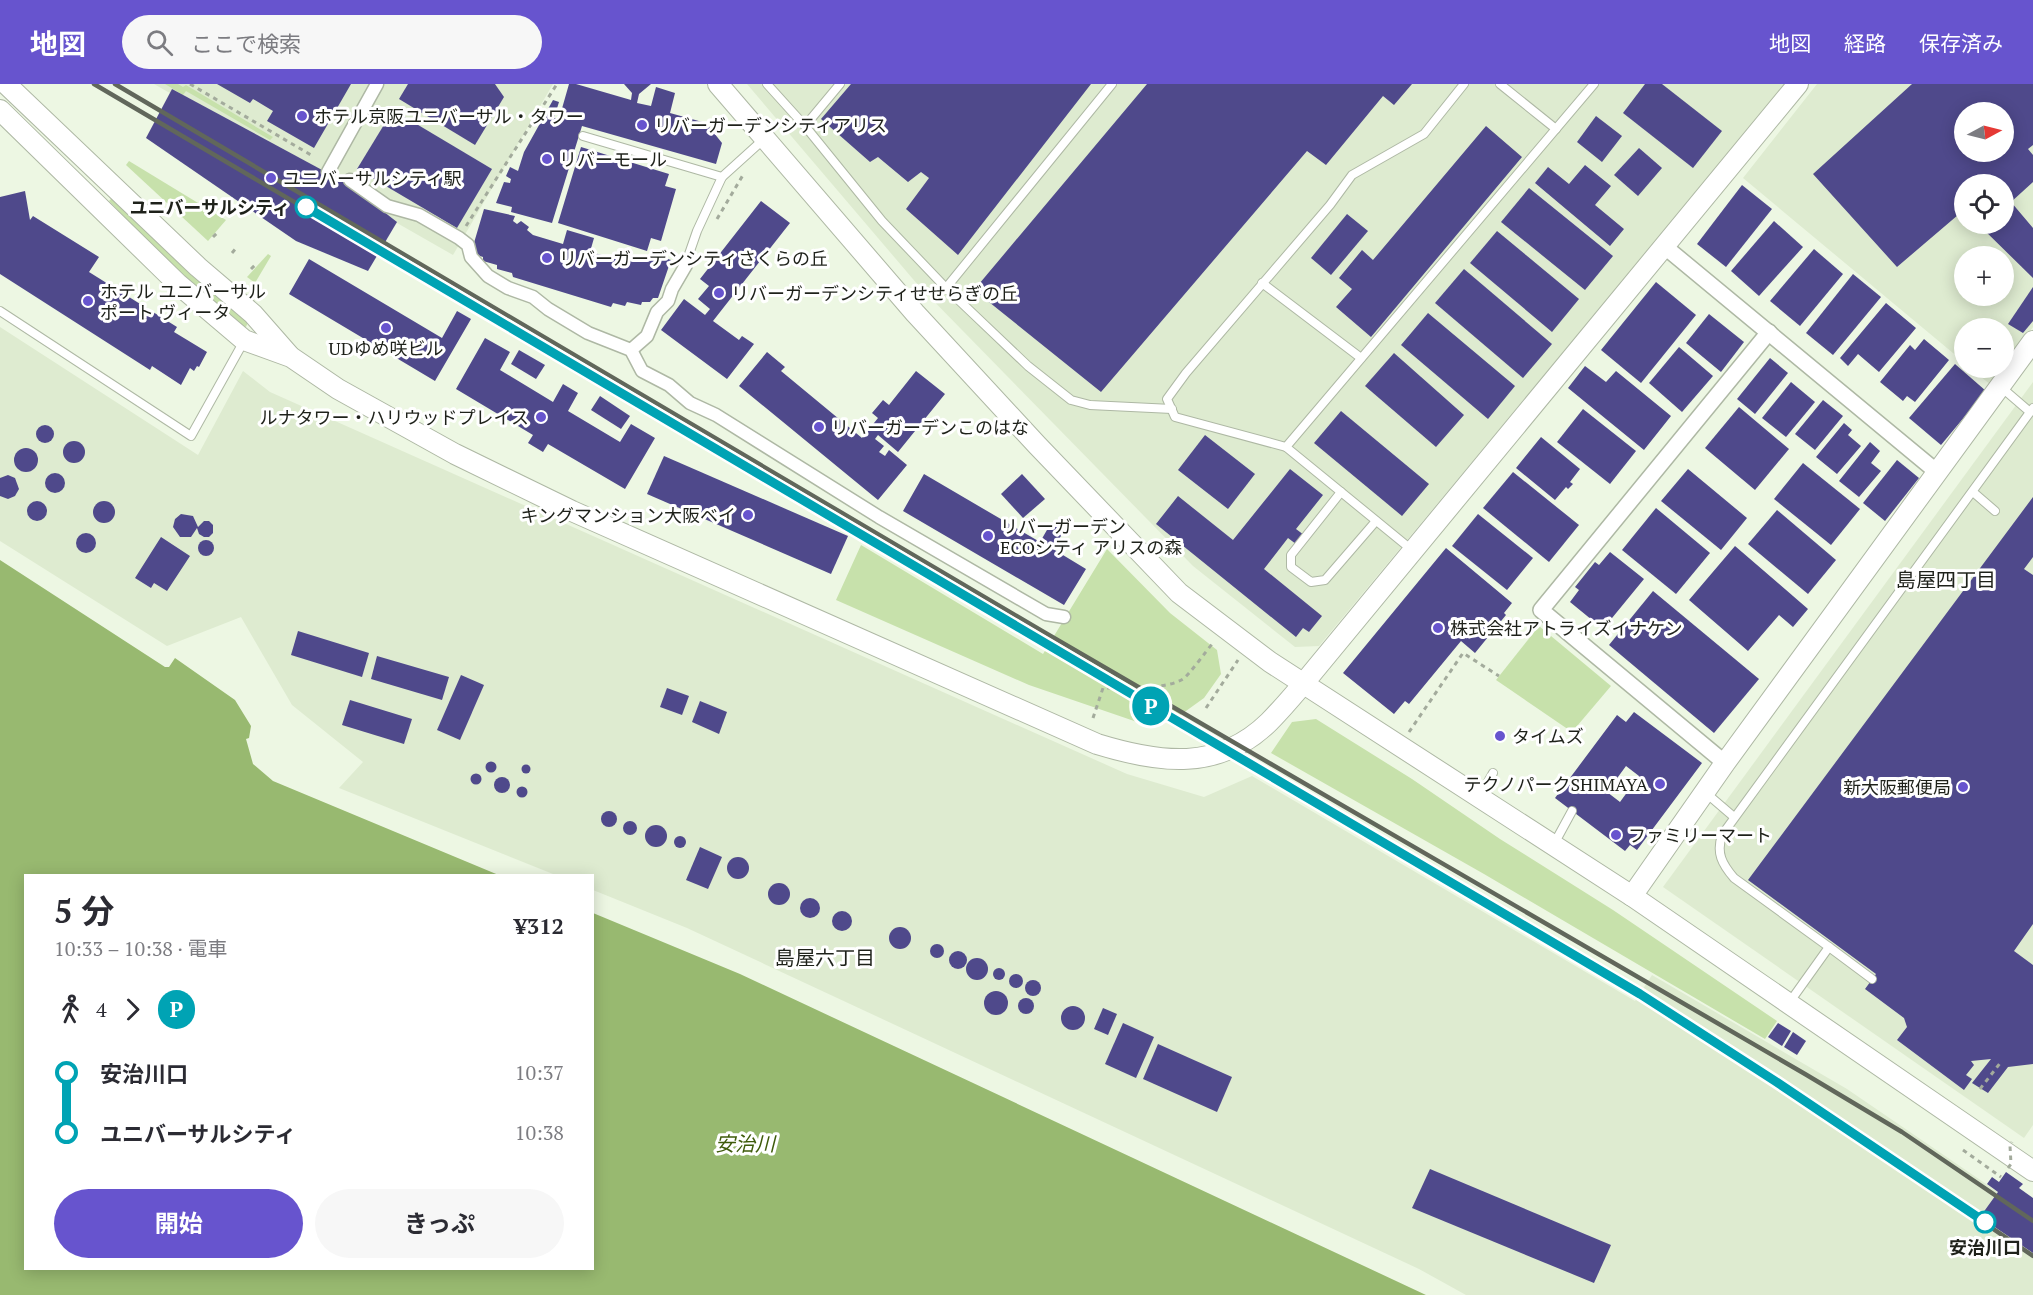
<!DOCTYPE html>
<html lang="ja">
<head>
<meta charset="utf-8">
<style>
	:root { --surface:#fff; --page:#f7f7f7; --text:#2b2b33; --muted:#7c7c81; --accent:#6754ce }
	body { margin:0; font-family:"PT Serif","Noto Sans JP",serif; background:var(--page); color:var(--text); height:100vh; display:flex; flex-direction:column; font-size:22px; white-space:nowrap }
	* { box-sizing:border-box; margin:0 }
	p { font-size:20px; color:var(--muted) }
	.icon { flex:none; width:33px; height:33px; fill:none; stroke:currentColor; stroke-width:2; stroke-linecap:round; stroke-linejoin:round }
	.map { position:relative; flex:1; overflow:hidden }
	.panel { position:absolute; left:24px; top:790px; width:570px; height:396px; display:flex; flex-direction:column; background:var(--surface); border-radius:0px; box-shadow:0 3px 15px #0003 }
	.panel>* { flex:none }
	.badge { padding:0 12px; border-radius:20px; font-size:21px; line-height:39px }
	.needle { width:39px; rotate:83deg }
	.buttons { position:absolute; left:1954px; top:18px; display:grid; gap:12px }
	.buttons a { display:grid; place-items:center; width:60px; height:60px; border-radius:50%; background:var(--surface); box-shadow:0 3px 15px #0003; font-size:30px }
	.map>.badge { position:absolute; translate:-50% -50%; box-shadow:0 0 0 3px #fff }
	.legs { display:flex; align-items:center; gap:9px; height:66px; padding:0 30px; font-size:20px }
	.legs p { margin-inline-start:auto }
	.summary { display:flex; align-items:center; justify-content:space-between; height:102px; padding:0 30px }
	h1 { font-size:33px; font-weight:700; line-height:45px }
	.cta { display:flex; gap:12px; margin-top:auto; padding:12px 30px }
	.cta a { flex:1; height:69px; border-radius:36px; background:var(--accent); color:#fff; font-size:24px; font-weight:700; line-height:69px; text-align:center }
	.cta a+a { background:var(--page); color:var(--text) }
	ul { padding:0 30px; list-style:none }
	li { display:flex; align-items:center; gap:21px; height:60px; font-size:22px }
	li i { display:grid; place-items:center; width:9px; height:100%; margin:0 8px; background:currentColor }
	li i::after { content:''; width:15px; height:15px; margin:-8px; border:4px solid; border-radius:50%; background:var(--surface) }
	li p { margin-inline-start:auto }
	li:first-child i { background:linear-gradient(#0000 50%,currentColor 0) }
	li:last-child i { background:linear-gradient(currentColor 50%,#0000 0) }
	header { display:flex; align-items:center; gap:36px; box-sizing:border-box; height:84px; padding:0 30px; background:var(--accent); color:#fff }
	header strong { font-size:28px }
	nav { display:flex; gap:33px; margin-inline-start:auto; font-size:21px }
	.search { width:420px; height:54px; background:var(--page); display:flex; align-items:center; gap:15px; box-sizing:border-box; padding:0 21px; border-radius:33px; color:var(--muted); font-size:22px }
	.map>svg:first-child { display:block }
	.built { fill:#deebd0; fill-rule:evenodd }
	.green { fill:#c7e1ab }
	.water { fill:#98b970 }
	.building { fill:#4f498b; fill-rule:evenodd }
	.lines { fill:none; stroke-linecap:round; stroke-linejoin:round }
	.service-casing { stroke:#aeb8a4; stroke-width:10 }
	.pedestrian-casing { stroke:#aeb8a4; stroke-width:15 }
	.minor-casing { stroke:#aeb8a4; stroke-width:18 }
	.tertiary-casing { stroke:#aeb8a4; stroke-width:22 }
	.path { stroke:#a3ab9c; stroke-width:3; stroke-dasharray:4.5 4.5; stroke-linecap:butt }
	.service { stroke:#fff; stroke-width:8 }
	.pedestrian { stroke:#fff; stroke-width:12 }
	.minor { stroke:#fff; stroke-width:15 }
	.tertiary { stroke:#fff; stroke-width:20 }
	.rail { stroke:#61675b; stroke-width:4.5 }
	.path-bridge { stroke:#a3ab9c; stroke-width:3; stroke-dasharray:4.5 4.5; stroke-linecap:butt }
	.line-1-casing { stroke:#fff; stroke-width:14 }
	.line-1 { stroke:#00a3b4; stroke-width:9 }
	.poi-dot { fill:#6754ce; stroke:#fff; stroke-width:2 }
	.stop-1-dot { fill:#fff; stroke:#00a3b4; stroke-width:3 }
	.labels { text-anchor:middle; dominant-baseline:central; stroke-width:6; stroke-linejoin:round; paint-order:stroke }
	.poi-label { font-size:18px; fill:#1e211a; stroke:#fff; text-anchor:start }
	.stop-label { font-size:18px; font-weight:bold; fill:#1e211a; stroke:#fff; text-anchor:end }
	.neighbourhood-label { font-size:20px; fill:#1e211a; stroke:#fff }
	.water-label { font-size:20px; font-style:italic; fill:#3e5b0a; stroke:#fff }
</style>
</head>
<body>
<header>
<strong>地図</strong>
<div class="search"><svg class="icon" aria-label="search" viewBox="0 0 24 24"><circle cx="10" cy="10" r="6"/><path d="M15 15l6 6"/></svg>ここで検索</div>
<nav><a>地図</a><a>経路</a><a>保存済み</a></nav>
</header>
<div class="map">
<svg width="2033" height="1211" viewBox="0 0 2033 1211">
	<rect width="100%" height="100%" fill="#edf7e3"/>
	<g class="built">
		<path d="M154 0H553L453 171Z"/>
		<path d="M747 0H1786L1319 562 1295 563 1193 482 918 201Z"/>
		<path d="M1817 0H2033V243L2004 282V244H1965V279L1743 94ZM1965 28H2004V68H1965ZM1965 100H2004V140H1965ZM1965 172H2004V212H1965Z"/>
		<path d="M0 243 198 371 243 287 270 308 1127 690 1204 713 1252 692 1635 917 1652 891 1847 1005 2033 1132V1211H1466L1419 1185 687 844 593 806 592 792H558L339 704 363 678 292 621 241 533 167 562 0 457Z"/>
		<path d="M1970 284H2003L1991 301Z"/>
		<path d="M2033 298V1041L2024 1054 1663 803Z"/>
	</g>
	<g class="green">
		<path d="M165 0H178L183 3 186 1 273 53 270 56 186 7 183 11Z"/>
		<path d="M129 77 226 136 208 157 126 81Z"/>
		<path d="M113 113 248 238 246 243 242 242 163 173 109 117Z"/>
		<path d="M268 170 271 172 255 199 247 193Z"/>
		<path d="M861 461 1043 570 1107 465 1170 529 1217 566 1221 590 1204 614 1179 632 1140 639 1029 601 836 516Z"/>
		<path d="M1539 542 1611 602 1572 648 1496 596Z"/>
		<path d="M1316 635 1412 695 1500 755 1613 826 1777 937 1765 955 1484 790 1271 669 1292 638Z"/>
	</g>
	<path class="water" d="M0 476 165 583H169L175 574 235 616 251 642 249 654 246 655 253 680 273 697 501 792H26V1185H592L593 829 740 890 1426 1211H0Z"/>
	<g class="building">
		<path d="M217 0H351L314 64 267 37 273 27 253 15 250 19Z"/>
		<path d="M408 0H495L504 13 475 61 399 15Z"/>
		<path d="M569 0H576L631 16 632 9 624 0H651L639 10 637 19 651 22 656 3 675 9 670 29 706 39 722 59 716 80 582 42 552 139 511 128 512 123 496 119 504 98 510 99 511 95 506 92 510 83 518 87 524 68 553 16 559 18 554 34 559 35Z"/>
		<path d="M851 0H1091L958 171 906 125 929 94 921 88 908 98 878 73 870 78 821 35Z"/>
		<path d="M1147 0H1412L1394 21 1383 12 1326 81 1307 67 1101 308 974 206Z"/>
		<path d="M1645 0H1662L1722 47 1693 84 1623 29Z"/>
		<path d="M1912 0H2033V61L2028 65 2033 71V98L2011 118 2033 144V194L1978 140H2004V100H1965V125L1897 183 1813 90ZM1965 28H2004V68H1965Z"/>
		<path d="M172 5 348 100 397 138 368 187 296 157 146 54Z"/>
		<path d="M393 26 492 85 457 144 357 85Z"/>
		<path d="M1596 32 1622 52 1602 78 1577 58Z"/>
		<path d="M1486 42 1522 73 1371 253 1336 223 1352 205 1339 194 1362 166 1373 176Z"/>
		<path d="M581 63 669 90 665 102 676 105 661 157 651 154 647 167 558 139Z"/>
		<path d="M1639 64 1662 84 1638 112 1614 91Z"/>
		<path d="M1585 81 1611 102 1595 121 1624 145 1610 162 1535 99 1548 83 1569 100Z"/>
		<path d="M1742 101 1772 125 1726 183 1697 160Z"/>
		<path d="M1529 104 1613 172 1585 206 1501 138Z"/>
		<path d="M25 107 30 136 33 132 99 173 89 188 177 243 174 248 207 268 199 283 197 282 194 287 190 284 181 301 152 282 150 286 0 190V113Z"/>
		<path d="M761 117 790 139 713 237 739 256 742 252 754 260 727 295 661 246 684 215 705 231 710 225 698 215 709 202 700 195Z"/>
		<path d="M484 125 515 132 513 137 517 140 521 137 529 143 527 146 533 151 563 160 567 146 594 154 590 168 614 174 616 171 627 170 634 173 653 170 671 176 658 214H653L650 218H642L641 221 627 218 625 222 613 219 611 223 513 193 512 189 497 185V181L483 177V173L471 169Z"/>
		<path d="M1347 130 1368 147 1331 191 1311 174Z"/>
		<path d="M1774 137 1803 163 1759 212 1731 187Z"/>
		<path d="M1497 147 1579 215 1552 248 1470 179Z"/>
		<path d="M1814 165 1843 190 1800 242 1770 217Z"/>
		<path d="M309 175 442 254 457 227 471 235 435 297 289 210Z"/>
		<path d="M1464 185 1552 260 1523 294 1435 219Z"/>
		<path d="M1853 190 1881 213 1833 271 1806 249Z"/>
		<path d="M1656 198 1696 231 1641 299 1601 266Z"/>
		<path d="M2033 203V237L2023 249 2008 240Z"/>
		<path d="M1886 219 1916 244 1879 288 1858 270 1848 282 1840 274Z"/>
		<path d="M1428 229 1515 302 1488 335 1401 261Z"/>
		<path d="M1709 230 1744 258 1721 288 1686 259Z"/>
		<path d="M485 254 510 268 500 286 553 318 563 300 578 309 568 327 620 358 631 340 655 354 625 405 548 360 543 368 528 359 533 351 456 305Z"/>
		<path d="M1924 255 1949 276 1915 318 1907 312 1903 317 1880 298 1910 261 1915 266Z"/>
		<path d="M1679 263 1713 292 1682 328 1649 299Z"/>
		<path d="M519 266 545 281 536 295 511 280Z"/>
		<path d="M767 268 785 283 781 287 862 354 878 334 872 329 883 316 889 321 916 287 945 310 898 368 878 351 875 355 884 362 879 368 885 372 889 366 907 381 878 416 739 302Z"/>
		<path d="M1394 269 1464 331 1436 363 1365 302Z"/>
		<path d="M1770 274 1788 289 1755 330 1737 315Z"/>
		<path d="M1955 280 1986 307 1941 361 1909 334Z"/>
		<path d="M1585 282 1606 298 1616 287 1671 332 1644 366 1568 304Z"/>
		<path d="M1791 298 1815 318 1786 353 1762 334Z"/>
		<path d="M600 312 630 332 621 345 591 326Z"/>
		<path d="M1823 316 1843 332 1815 366 1795 350Z"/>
		<path d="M1739 323 1789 365 1755 406 1705 364Z"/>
		<path d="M1583 325 1636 367 1610 400 1557 358Z"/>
		<path d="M1341 327 1429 400 1402 432 1314 359Z"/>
		<path d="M1844 339 1852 346 1848 351 1861 362 1837 390 1816 373Z"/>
		<circle cx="45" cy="350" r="9"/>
		<path d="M1205 351 1255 390 1228 425 1178 386Z"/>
		<path d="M1541 353 1580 385 1570 398 1573 400 1568 405 1566 403 1555 416 1516 384Z"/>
		<circle cx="74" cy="368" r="11"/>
		<path d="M1870 358 1880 367 1871 379 1881 387 1859 413 1839 397Z"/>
		<circle cx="26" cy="376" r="12"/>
		<path d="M664 372 848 452 831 490 647 410Z"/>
		<path d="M1897 376 1919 394 1885 437 1863 419Z"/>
		<path d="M1803 379 1860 425 1831 461 1774 415Z"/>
		<path d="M1290 385 1323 411 1296 445 1304 451 1296 460 1288 454 1264 485 1322 532 1309 548 1303 544 1296 553 1156 440 1178 412 1233 456Z"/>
		<path d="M1688 385 1747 434 1721 466 1661 417Z"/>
		<path d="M1513 388 1579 441 1549 478 1483 424Z"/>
		<circle cx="55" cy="399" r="10"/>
		<path d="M924 390 1040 458 1051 439 1064 447 1053 465 1086 485 1064 521 903 427Z"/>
		<path d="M1022 390 1045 415 1023 434 1001 410Z"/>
		<path d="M8 391 15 394 19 405 15 412 8 415 0 412V394Z"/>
		<path d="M2033 413V473L2024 485 2033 491V840L2014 867 2033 881V980L2008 983 1988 1009 1972 999 1991 975 1971 977 1974 981 1966 991 1972 995 1964 1006 1897 956 1907 943 1904 934 1865 905 1876 890 1748 796Z"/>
		<circle cx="37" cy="427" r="10"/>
		<circle cx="104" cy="428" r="11"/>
		<path d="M1656 424 1710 469 1676 510 1622 466Z"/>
		<path d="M1777 426 1836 476 1808 510 1748 460Z"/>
		<path d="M181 430 193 432 198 443 204 437H209L213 441V449L209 453H204L199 450 197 444 191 453H180L173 443 175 435Z"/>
		<path d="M1478 430 1533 474 1507 506 1452 462Z"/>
		<circle cx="86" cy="459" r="10"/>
		<path d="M161 453 190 472 167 507 154 499 151 504 135 494Z"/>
		<circle cx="206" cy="464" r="8"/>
		<path d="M1735 462 1808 525 1793 543 1779 531 1748 567 1689 516Z"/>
		<path d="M1446 464 1512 519 1504 529 1506 531 1475 569 1461 557 1409 620 1405 617 1394 630 1343 589Z"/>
		<path d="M1610 468 1644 495 1603 545 1570 518 1579 506 1575 503 1595 478 1599 481Z"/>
		<path d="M1653 507 1759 595 1714 649 1609 561Z"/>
		<path d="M298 547 369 569 362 593 291 571Z"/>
		<path d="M377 572 449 593 442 616 371 595Z"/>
		<path d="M461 591 484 601 460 656 437 646Z"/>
		<path d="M667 604 689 612 682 631 660 623Z"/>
		<path d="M350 616 412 635 404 660 342 641Z"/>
		<path d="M700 617 727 628 719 650 692 638Z"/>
		<path d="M1634 628 1702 679 1637 766 1630 761 1625 767 1555 714 1617 631 1626 638ZM1626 682 1639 692 1620 718 1607 708Z"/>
		<circle cx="491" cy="683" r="5.5"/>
		<circle cx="526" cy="685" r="4.5"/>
		<circle cx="476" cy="695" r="5.5"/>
		<circle cx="502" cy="701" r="8"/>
		<circle cx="522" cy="708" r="5.5"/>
		<circle cx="609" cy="735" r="8"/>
		<circle cx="630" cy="744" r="7"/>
		<circle cx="656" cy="752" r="11"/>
		<circle cx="680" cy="758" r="6"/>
		<path d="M700 763 722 773 708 805 686 796Z"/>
		<circle cx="738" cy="784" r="11"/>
		<circle cx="779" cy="810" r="11"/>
		<circle cx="810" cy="824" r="10"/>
		<circle cx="842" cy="837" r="10"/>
		<circle cx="900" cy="854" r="11"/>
		<circle cx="937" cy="867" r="7"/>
		<circle cx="958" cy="876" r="9"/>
		<circle cx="977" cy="885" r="11"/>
		<circle cx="999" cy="890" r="6"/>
		<circle cx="1016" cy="897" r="7"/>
		<circle cx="1033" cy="904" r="8"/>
		<circle cx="996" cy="919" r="12"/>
		<circle cx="1026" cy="922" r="8"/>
		<circle cx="1073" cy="934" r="12"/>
		<path d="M1103 924 1117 930 1108 951 1094 945Z"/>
		<path d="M1123 939 1154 953 1136 994 1105 980Z"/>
		<path d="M1778 939 1791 947 1782 962 1768 953Z"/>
		<path d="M1793 948 1806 957 1797 971 1784 963Z"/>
		<path d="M1158 960 1232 993 1217 1028 1143 995Z"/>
		<path d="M1430 1085 1611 1161 1594 1199 1412 1124Z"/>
		<path d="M2006 1088 2023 1100 2019 1104 2033 1114V1169L1980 1133 1998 1108 1987 1100 1992 1093 1999 1098Z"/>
	</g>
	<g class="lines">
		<g class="service-casing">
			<g id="service">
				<path d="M767 0 805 42 882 137 946 204 1028 282 1071 316 1090 321 1172 325"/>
				<path d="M1500 0 1556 45"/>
				<path d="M805 42 840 0"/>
				<path d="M583 52 722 93"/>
				<path d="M688 173 697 147 722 93 764 55"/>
				<path d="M1262 199 1361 274"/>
				<path d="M946 204 1112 0"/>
				<path d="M0 227 191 352 244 257"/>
				<path d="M2001 303 2030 328"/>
				<path d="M1286 363 1594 0"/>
				<path d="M1341 408 1291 471V483L1311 498 1325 496 1376 437"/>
				<path d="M1973 408 1995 427"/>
				<path d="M1412 466 1286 363 1175 333 1167 315 1186 289 1330 121 1352 91 1424 50 1464 0"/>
				<path d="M1706 709 1734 733"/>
				<path d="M1480 712 1493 689"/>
				<path d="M1554 760 1572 727"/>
				<path d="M1829 863 1872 895"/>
				<path d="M1789 919 1829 863 1734 794C1722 780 1716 769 1722 751L2033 324"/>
			</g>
		</g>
		<g class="pedestrian-casing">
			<g id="pedestrian">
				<path d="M328 88 377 0"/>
				<path d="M350 96 387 122 419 131 459 154 468 161 471 173 488 192 508 204 533 213 548 225 588 249 631 266 642 287 669 301 690 319 716 331 879 433 1046 530 1064 533"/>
				<path d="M631 266 647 252 657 228 668 217 672 205 686 181"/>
			</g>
		</g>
		<g class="minor-casing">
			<g id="minor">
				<path d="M1664 162 1937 388"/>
				<path d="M1725 679 1541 526 1769 248"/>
			</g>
		</g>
		<g class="tertiary-casing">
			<g id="tertiary">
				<path d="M6 0 198 183 253 230 289 271"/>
				<path d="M718 0 915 229 1037 361 1179 509 1270 578 1632 812 2033 1087"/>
				<path d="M0 26 178 200 244 256 291 273 338 305 455 370 572 427 1097 660C1159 679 1218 688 1269 638 1281 626 1292 613 1303 600L1798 0"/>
				<path d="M1632 812 1725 679 2033 257"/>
			</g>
		</g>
		<g class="path">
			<path d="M190 0 311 71"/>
			<path d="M717 135 743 91"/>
			<path d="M466 142 557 0"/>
			<path d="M213 153 219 147"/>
			<path d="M232 169 237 163"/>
			<path d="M251 185 256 180"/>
			<path d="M1206 624 1238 576"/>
			<path d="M1093 634 1103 604C1124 604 1165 606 1183 595 1190 590 1206 567 1213 559"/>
			<path d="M1409 648 1463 569 1499 592"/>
			<path d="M1980 1005 2001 978"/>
			<path d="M1963 1066 2001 1093"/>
		</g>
		<use href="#service" class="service"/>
		<use href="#pedestrian" class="pedestrian"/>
		<use href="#minor" class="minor"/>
		<use href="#tertiary" class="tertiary"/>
		<g class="rail">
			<path d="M94 0 1639 910 1775 997 2033 1172"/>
			<path d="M115 0 1042 547 1805 990 1902 1048 2033 1137"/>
		</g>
		<path class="path-bridge" d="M2008 1084 2011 1080 2010 1062 2012 1058"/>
	</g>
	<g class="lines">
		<g class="line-1-casing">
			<path id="line-1" d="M306 123 1640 910 1775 997 1985 1138"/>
		</g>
		<use href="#line-1" class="line-1"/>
	</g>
	<g class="poi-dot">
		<circle cx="302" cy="32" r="6"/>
		<circle cx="642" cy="41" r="6"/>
		<circle cx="547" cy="75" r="6"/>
		<circle cx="271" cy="94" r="6"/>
		<circle cx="547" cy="174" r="6"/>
		<circle cx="719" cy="209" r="6"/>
		<circle cx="88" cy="217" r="6"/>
		<circle cx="386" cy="244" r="6"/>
		<circle cx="541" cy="333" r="6"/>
		<circle cx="819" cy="343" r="6"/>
		<circle cx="748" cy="431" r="6"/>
		<circle cx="988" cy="452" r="6"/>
		<circle cx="1438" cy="544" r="6"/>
		<circle cx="1500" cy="652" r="6"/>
		<circle cx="1660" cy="700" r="6"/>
		<circle cx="1963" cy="703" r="6"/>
		<circle cx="1616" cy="751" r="6"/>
	</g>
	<g class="stop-1-dot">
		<circle cx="306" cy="123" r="10"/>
		<circle cx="1985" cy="1138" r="10"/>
	</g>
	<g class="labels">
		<g class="poi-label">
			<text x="314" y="32">ホテル京阪ユニバーサル・タワー</text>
			<text x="654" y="41">リバーガーデンシティアリス</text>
			<text x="559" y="75">リバーモール</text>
			<text x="283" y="94">ユニバーサルシティ駅</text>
			<text x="559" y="174">リバーガーデンシティさくらの丘</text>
			<text x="100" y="207">ホテル ユニバーサル<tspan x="100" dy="21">ポート ヴィータ</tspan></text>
			<text x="731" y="209">リバーガーデンシティせせらぎの丘</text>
			<text x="386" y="264" text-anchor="middle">UDゆめ咲ビル</text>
			<text x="529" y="333" text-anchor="end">ルナタワー・ハリウッドプレイス</text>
			<text x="831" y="343">リバーガーデンこのはな</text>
			<text x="736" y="431" text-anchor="end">キングマンション大阪ベイ</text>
			<text x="1000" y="442">リバーガーデン<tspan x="1000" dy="21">ECOシティ アリスの森</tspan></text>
			<text x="1450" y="544">株式会社アトライズイナケン</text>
			<text x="1512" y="652">タイムズ</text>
			<text x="1648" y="700" text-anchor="end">テクノパークSHIMAYA</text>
			<text x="1951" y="703" text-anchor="end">新大阪郵便局</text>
			<text x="1628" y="751">ファミリーマート</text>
		</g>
		<g class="stop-label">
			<text x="290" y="123">ユニバーサルシティ</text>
			<text x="1985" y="1163" text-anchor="middle">安治川口</text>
		</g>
		<g class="neighbourhood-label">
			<text x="1946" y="495">島屋四丁目</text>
			<text x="825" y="873">島屋六丁目</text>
		</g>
		<g class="water-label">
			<text x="745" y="1059">安治川</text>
		</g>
	</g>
</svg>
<div class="buttons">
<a><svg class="needle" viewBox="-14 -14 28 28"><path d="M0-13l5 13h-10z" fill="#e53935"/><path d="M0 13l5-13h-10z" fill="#7c7c81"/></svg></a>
<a><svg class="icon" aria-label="locate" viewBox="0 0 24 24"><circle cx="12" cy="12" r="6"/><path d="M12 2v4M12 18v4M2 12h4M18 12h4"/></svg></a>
<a>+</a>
<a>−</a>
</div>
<b class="badge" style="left:1151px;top:622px;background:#00a3b4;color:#fff">P</b>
<section class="panel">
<div class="summary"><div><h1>5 分</h1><p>10:33 – 10:38 · 電車</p></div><b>¥312</b></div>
<div class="legs"><svg class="icon" aria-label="walk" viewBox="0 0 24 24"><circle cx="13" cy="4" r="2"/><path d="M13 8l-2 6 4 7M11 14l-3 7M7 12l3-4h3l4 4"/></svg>4<svg class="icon" aria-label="forward" viewBox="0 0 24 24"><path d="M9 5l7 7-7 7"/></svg><b class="badge" style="background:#00a3b4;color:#fff">P</b></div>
<ul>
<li><i style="color:#00a3b4"></i><b>安治川口</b><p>10:37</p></li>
<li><i style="color:#00a3b4"></i><b>ユニバーサルシティ</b><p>10:38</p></li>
</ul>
<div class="cta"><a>開始</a><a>きっぷ</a></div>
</section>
</div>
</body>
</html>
